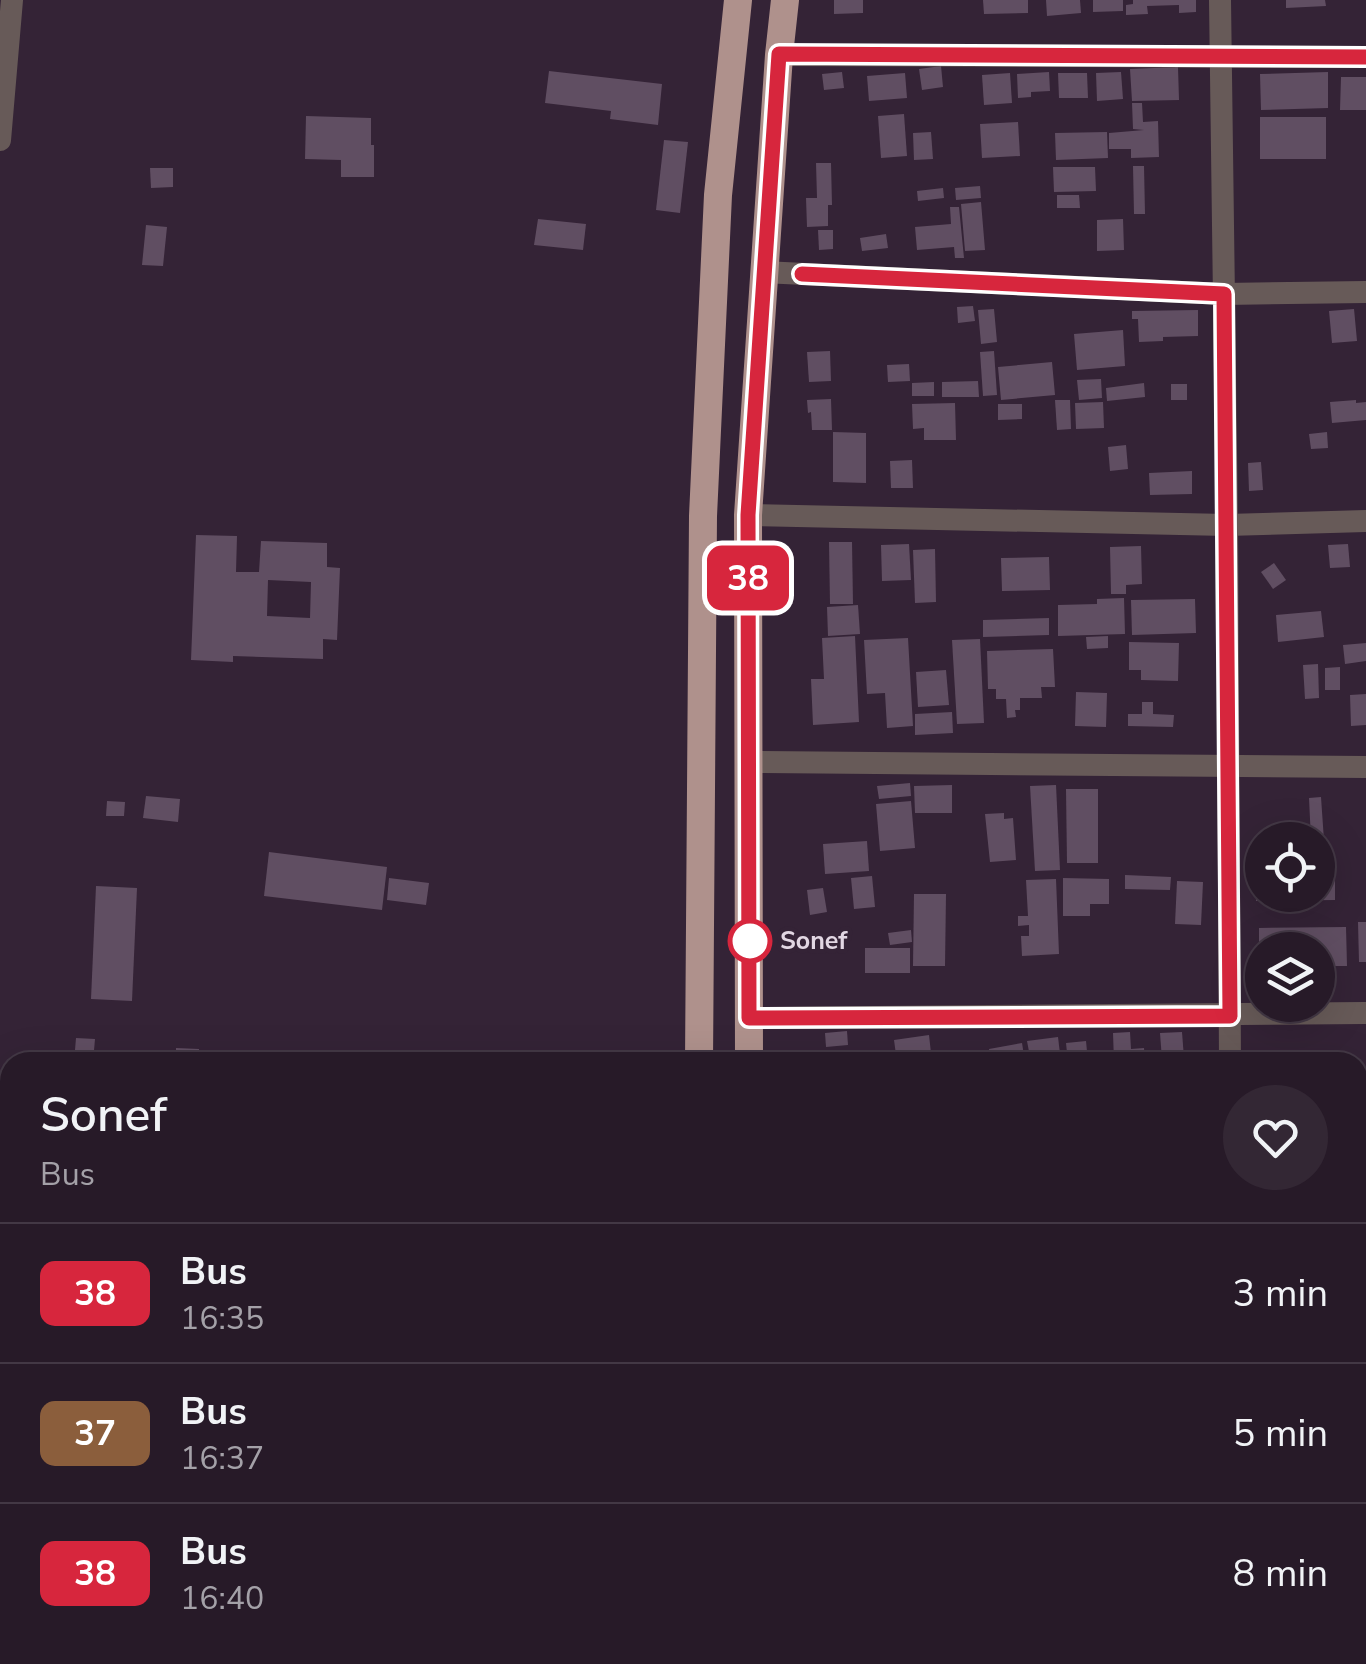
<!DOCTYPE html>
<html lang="fr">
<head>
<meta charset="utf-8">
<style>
	:root { --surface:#271a28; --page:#332734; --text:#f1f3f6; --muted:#a4a1a8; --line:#433845 }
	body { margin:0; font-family:"Nunito Sans",sans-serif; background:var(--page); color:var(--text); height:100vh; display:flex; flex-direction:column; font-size:38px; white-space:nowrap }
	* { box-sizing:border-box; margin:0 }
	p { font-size:32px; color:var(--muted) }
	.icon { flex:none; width:55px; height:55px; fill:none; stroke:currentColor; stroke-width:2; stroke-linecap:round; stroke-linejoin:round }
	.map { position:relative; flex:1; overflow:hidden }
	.sheet { position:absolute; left:0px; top:1052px; width:1368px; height:612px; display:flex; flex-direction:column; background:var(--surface); border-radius:30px 30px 0 0; box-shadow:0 10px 40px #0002,0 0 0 2px var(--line) }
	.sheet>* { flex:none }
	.badge { padding:0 20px; border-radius:15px; font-size:35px; line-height:65px }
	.controls { position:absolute; left:1245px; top:822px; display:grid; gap:20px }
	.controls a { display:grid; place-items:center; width:90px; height:90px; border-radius:50%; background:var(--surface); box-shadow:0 10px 40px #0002,0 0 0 2px var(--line); font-size:50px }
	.map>.badge { position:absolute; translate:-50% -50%; box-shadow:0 0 0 5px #fff }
	.round { display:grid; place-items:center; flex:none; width:105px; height:105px; border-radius:52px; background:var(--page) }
	.head { display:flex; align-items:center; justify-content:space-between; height:170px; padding:0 40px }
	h1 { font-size:48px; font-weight:600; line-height:75px }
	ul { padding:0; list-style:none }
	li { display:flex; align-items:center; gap:30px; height:140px; padding:0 40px; border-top:2px solid var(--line) }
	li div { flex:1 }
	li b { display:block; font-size:38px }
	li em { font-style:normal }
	li .badge { min-width:110px; font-weight:700; text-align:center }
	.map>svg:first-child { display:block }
	.building { fill:#604e62; fill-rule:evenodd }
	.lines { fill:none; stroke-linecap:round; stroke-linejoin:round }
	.minor { stroke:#675a58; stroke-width:22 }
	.trunk { stroke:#af918c; stroke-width:28 }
	.line-casing { stroke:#fff; stroke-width:22 }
	.line { stroke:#d7263d; stroke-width:15 }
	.stop-dot { fill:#fff; stroke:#d7263d; stroke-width:5 }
	.labels { text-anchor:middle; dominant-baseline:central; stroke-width:9; stroke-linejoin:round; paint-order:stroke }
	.stop-label { font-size:25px; font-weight:bold; fill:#e2d7e3; stroke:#342336; text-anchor:start }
</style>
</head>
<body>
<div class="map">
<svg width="1366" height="1664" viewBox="0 0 1366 1664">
	<rect width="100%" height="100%" fill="#342336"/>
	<g class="building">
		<path d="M834 0H863V13L834 14Z"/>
		<path d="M983 0H1028V13L984 14Z"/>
		<path d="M1046 0H1080L1081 13 1047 16Z"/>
		<path d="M1093 0H1123V11L1093 12Z"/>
		<path d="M1133 0H1196V12L1179 13V5L1147 6 1148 14 1126 15V5L1133 4Z"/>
		<path d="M1286 0H1325L1326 6 1286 8Z"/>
		<path d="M941 66 943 87 922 90 919 69Z"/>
		<path d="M1178 67 1179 100 1132 101 1130 69Z"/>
		<path d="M549 71 662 84 658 125 610 119 611 111 545 103Z"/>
		<path d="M842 72 844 88 824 90 822 74Z"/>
		<path d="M1049 72 1050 91 1031 92V97L1018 98 1017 74Z"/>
		<path d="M1121 72 1123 99 1097 101 1096 73Z"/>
		<path d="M1328 72V108L1261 110 1260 74Z"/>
		<path d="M905 73 907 98 869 101 867 76Z"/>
		<path d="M1010 73 1012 103 984 105 982 75Z"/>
		<path d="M1058 73H1087L1088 98H1059Z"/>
		<path d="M1341 77H1366V110H1340Z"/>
		<path d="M1132 103H1142L1143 122 1158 121 1159 157 1131 158V149H1109V133L1144 130 1133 129Z"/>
		<path d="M904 114 907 156 881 158 878 116Z"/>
		<path d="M306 116 371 118V145H374V177H341V160L305 159Z"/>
		<rect x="1260" y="117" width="66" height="42"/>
		<path d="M1018 122 1020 156 982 158 980 124Z"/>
		<path d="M931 132 933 159 914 160 913 133Z"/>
		<path d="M1107 132 1108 158 1056 160 1055 133Z"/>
		<path d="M664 140 688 142 680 213 656 210Z"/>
		<path d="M816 163H831L832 205H828V226L807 227 806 198H817Z"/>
		<path d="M1133 166H1144L1145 214H1134Z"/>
		<path d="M1053 167H1095L1096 191 1054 192Z"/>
		<path d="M150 168H173V187L151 188Z"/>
		<path d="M980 186 981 198 956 200 955 188Z"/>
		<path d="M943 188 944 198 918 201 917 191Z"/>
		<path d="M1057 195H1079L1080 208H1057Z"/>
		<path d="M981 202 985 250 965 251 961 204Z"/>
		<path d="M950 207H959L964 258H955L954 247 917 250 915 227 951 224Z"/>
		<path d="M538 219 586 224 583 250 534 245Z"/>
		<path d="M1123 219 1124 250 1097 251V220Z"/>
		<path d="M146 225 167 227 163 266 142 265Z"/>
		<path d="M818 230H833V249L819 250Z"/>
		<path d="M886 234 888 248 862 251 860 238Z"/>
		<path d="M973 306 975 321 958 323 957 307Z"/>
		<path d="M994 309 997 342 981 344 978 310Z"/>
		<path d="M1354 309 1357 341 1332 343 1329 311Z"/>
		<path d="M1198 310V336L1163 337V341L1139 342 1138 319H1132V311Z"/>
		<path d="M1123 330 1125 366 1077 370 1074 334Z"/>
		<path d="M830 351 831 381 809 382 807 352Z"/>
		<path d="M994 351 997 395 983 396 980 352Z"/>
		<path d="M1052 362 1055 395 1001 400 998 367Z"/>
		<path d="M909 364 910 381 888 382 887 365Z"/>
		<path d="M1101 379 1102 398 1079 400 1077 380Z"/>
		<path d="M978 381 979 397H942V382Z"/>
		<path d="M934 382V396H912V383Z"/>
		<path d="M1144 383 1145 397 1107 401 1106 388Z"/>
		<rect x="1171" y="384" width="16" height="16"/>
		<path d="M831 399 832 430H812L811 412 808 413 807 400Z"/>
		<path d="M1055 400H1070L1071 429 1057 430Z"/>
		<path d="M1356 400V403L1366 402V420L1332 423 1330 402Z"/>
		<path d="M1103 402 1104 428 1076 429 1075 403Z"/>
		<path d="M955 403 956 440H924V428L913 429 912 404Z"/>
		<path d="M998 404H1022V419L998 420Z"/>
		<path d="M833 432 866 433V483L833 482Z"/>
		<path d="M1327 432 1328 448 1311 449 1309 434Z"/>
		<path d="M1126 445 1128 469 1110 471 1108 447Z"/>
		<path d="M912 460 913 488H891L890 461Z"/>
		<path d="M1261 462 1263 490 1249 491 1248 463Z"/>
		<path d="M1192 471V494L1150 495 1149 473Z"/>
		<path d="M196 535 237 536 236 572H259L261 541 327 543V567L340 568 337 640 323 639V659L233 656V662L191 660ZM268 580 311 582 310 618 267 616Z"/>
		<path d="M829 542H852L853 604H830Z"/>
		<path d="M909 544 911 580 882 581 881 545Z"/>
		<path d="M1348 544 1350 567 1330 568 1328 545Z"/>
		<path d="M1141 546 1142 584 1126 585V594H1111L1110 547Z"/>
		<path d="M935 549 936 602 915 603 913 550Z"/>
		<path d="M1049 557 1050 590 1002 591 1001 558Z"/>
		<path d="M1274 563 1286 580 1273 589 1261 572Z"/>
		<path d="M1124 598 1125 634 1058 636V605L1097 604V599Z"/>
		<path d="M1195 599 1196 633 1132 635 1131 600Z"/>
		<path d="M858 605 860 634 828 636 827 607Z"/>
		<path d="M1321 611 1324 637 1278 642 1276 615Z"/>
		<path d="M1049 618V635L983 637V620Z"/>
		<path d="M855 636 859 722 813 725 811 679H824L822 638Z"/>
		<path d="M1108 636V648L1087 649 1086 637Z"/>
		<path d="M908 638 913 726 887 728 885 693 867 694 864 640Z"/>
		<path d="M980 639 984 723 957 724 952 640Z"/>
		<path d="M1129 642 1179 643 1178 681 1141 680V670H1129Z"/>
		<path d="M1366 643V661L1345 664 1343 645Z"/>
		<path d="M1053 649 1055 687H1041L1042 698H1020V710H1015L1016 717 1007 718 1006 699H996V689H988L987 651Z"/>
		<path d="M1318 664 1319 698 1305 699 1303 665Z"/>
		<path d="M1340 667V690H1325V668Z"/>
		<path d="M946 670 949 705 918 707 916 672Z"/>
		<path d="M1076 692 1107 693 1106 727 1075 726Z"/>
		<path d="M1366 694V725L1351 726 1350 695Z"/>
		<path d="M1142 702H1153V714L1174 715 1173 727 1128 726V714H1142Z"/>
		<path d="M952 712 953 733 915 735V714Z"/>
		<path d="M910 783 911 796 879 799 877 786Z"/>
		<path d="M952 785V813H915L914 786Z"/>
		<path d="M1056 785 1060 870 1035 871 1030 786Z"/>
		<path d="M1066 789H1098V863H1067Z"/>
		<path d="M146 796 180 799 178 822 143 818Z"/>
		<path d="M1321 797 1325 855 1318 856V840H1311L1309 798Z"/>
		<path d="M107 801 125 802 124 816H106Z"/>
		<path d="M911 801 915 848 880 851 876 804Z"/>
		<path d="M1004 813V819L1013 818 1016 860 990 862 985 814Z"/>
		<path d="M867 841 869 871 825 874 823 844Z"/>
		<path d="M269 852 387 867 382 910 264 896Z"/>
		<path d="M1255 870H1262V895H1318V870H1335V900L1256 901Z"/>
		<path d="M1125 875 1171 877 1170 890 1125 889Z"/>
		<path d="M872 876 875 907 854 909 851 878Z"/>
		<path d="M389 878 429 883 426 905 387 900Z"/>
		<path d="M1063 878 1109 879V904H1090V916H1063Z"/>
		<path d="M1056 879 1059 954 1022 956 1021 936H1029V925L1018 926V916H1028L1026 880Z"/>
		<path d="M1177 881 1203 882 1201 925 1175 924Z"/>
		<path d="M96 886 137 888 132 1001 91 999Z"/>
		<path d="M823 888 827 912 810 915 807 890Z"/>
		<path d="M914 894H946L945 966H913Z"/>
		<path d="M1358 922H1366V962H1359Z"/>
		<path d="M1346 927 1347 966H1318V950H1259V928Z"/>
		<path d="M911 930 912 942 890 945 888 933Z"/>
		<rect x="865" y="948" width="45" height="25"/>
		<path d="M847 1031 848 1045 826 1047 825 1033Z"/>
		<path d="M1130 1032 1131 1049 1144 1048 1145 1062H1114L1113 1033Z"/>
		<path d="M1182 1032 1184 1058 1162 1060 1160 1033Z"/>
		<path d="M929 1035 931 1053 910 1056 911 1062H897L894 1040Z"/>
		<path d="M1058 1037 1061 1062H1031L1027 1041Z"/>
		<path d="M76 1038 95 1039 93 1062H74Z"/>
		<path d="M1086 1041 1088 1062H1068L1066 1043Z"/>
		<path d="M1022 1043 1025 1062H991L989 1049Z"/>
		<path d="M176 1048 199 1049V1062H176Z"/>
		<path d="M1358 1134H1366V1165L1358 1166Z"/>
		<path d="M1366 1177V1222H1359L1358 1178Z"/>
		<rect x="1358" y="1372" width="8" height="31"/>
		<path d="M0 1424H10V1511H3L5 1449H0Z"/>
		<path d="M0 1512 10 1513V1549L0 1548Z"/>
		<rect x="1358" y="1591" width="8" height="33"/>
		<path d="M218 1655H242L247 1664H213Z"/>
		<path d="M303 1655H379V1664H252V1659L303 1660Z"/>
		<rect x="823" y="1655" width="29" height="9"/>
		<path d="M1019 1655H1063L1062 1664H1018Z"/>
	</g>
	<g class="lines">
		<g class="minor">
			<path d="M1220 0 1227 525 1230 1062"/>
			<path d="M779 55 1366 57"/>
			<path d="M0 140 12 0"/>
			<path d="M763 272 1224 294 1366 292"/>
			<path d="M748 515 1227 525 1366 521"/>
			<path d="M749 762 1366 767"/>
			<path d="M749 1018 1366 1013"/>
			<path d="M1358 1259 1366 1258"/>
			<path d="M0 1298H10"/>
			<path d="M1358 1501 1366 1500"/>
			<path d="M0 1585H10"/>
			<path d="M1224 1664V1655"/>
		</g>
		<g class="trunk">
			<path d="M699 1062 703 516 718 195 738 0"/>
			<path d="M749 1062 748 515 779 55 785 0"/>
			<path d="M696 1664V1655"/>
			<path d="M745 1664V1655"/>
		</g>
	</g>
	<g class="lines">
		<g class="line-casing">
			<path id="line" d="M802 274 1224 294 1230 1016 749 1018 748 515 779 54 1366 57"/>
		</g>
		<use href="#line" class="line"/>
	</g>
	<circle class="stop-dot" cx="750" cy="941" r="20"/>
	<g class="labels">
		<g class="stop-label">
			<text x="780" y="941">Sonef</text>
		</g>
	</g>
</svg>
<div class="controls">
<a><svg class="icon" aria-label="locate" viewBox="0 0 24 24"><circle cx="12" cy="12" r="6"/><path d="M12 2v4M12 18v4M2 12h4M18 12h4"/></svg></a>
<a><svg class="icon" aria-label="layers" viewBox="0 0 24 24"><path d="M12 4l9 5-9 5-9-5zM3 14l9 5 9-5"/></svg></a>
</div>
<b class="badge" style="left:748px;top:578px;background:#d7263d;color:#fff">38</b>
<section class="sheet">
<div class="head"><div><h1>Sonef</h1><p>Bus</p></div><a class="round"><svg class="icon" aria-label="heart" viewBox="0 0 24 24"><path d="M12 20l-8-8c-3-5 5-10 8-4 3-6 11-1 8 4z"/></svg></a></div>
<ul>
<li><span class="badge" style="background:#d7263d;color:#fff">38</span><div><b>Bus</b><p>16:35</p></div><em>3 min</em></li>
<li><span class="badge" style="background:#8b5e3c;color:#fff">37</span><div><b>Bus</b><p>16:37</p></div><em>5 min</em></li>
<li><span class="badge" style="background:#d7263d;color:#fff">38</span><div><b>Bus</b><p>16:40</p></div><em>8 min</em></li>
</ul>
</section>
</div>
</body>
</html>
